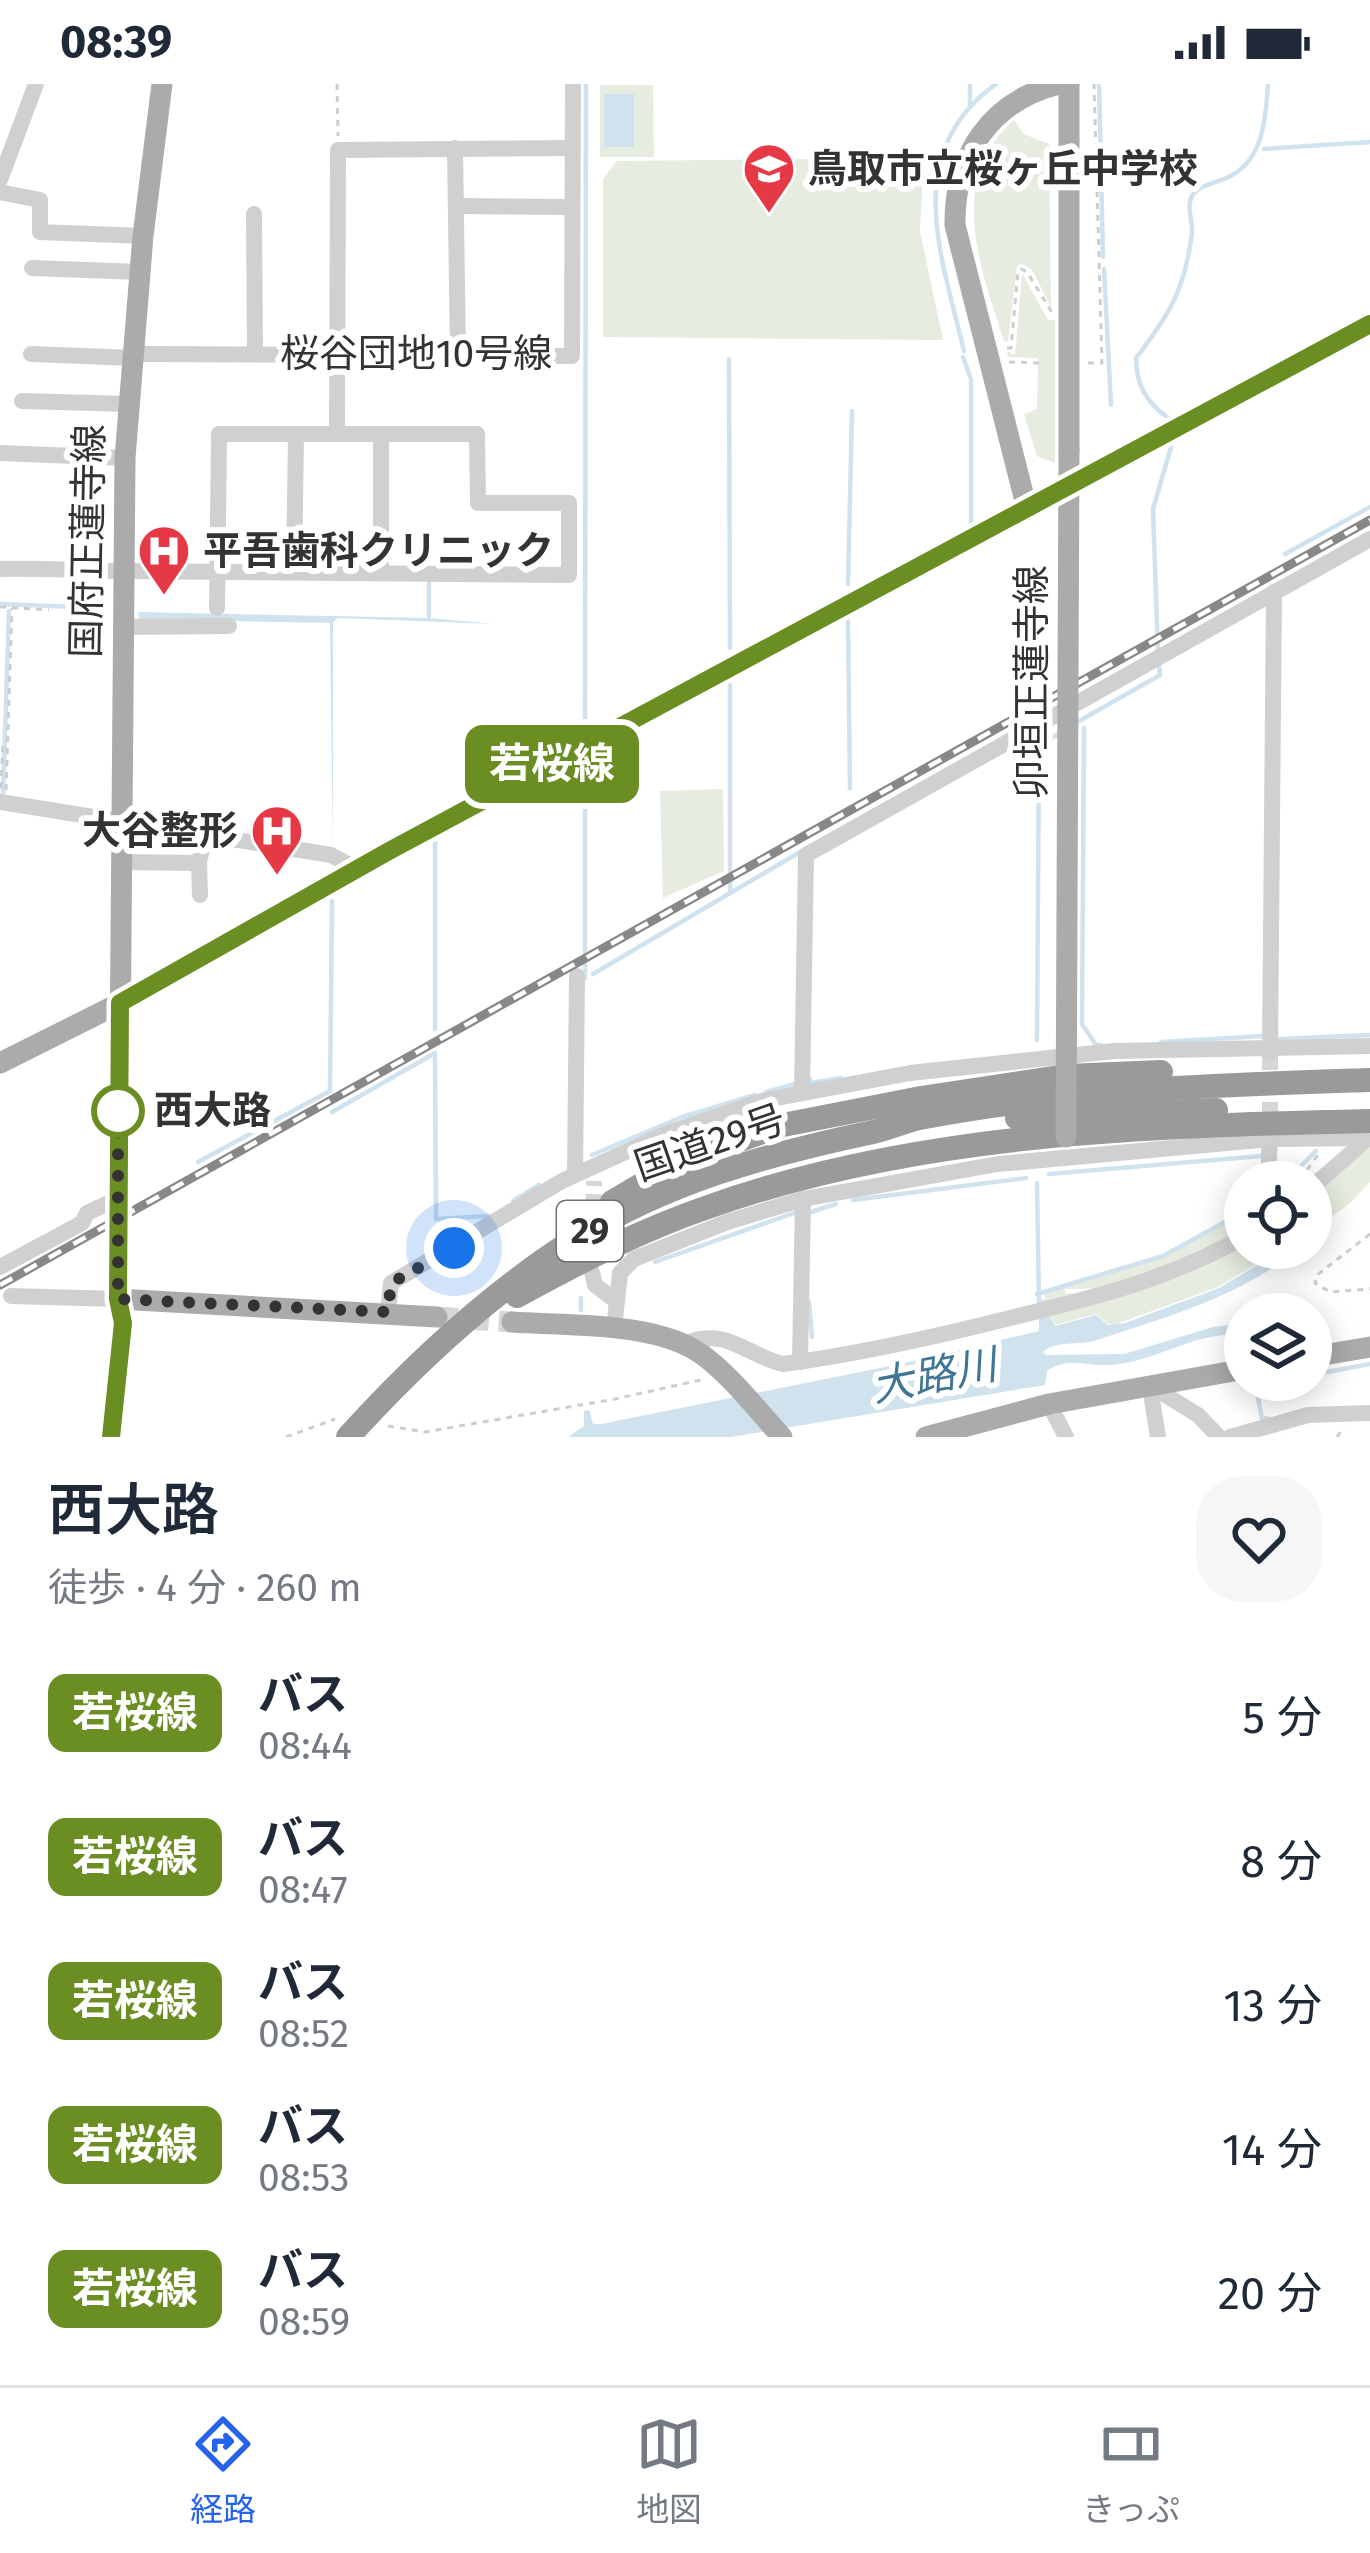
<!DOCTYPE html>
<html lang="ja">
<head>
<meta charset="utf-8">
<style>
	:root { --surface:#fff; --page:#f6f6f7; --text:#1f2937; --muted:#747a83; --line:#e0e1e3; --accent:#2563eb }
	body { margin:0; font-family:"Fira Sans","Noto Sans JP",sans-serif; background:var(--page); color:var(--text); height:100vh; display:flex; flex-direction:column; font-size:45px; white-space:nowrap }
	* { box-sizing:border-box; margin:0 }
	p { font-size:39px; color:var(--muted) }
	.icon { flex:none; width:66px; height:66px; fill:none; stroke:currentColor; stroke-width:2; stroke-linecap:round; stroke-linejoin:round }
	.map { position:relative; height:1353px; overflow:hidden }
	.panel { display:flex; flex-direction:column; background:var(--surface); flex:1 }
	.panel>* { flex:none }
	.badge { padding:0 24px; border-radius:18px; font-size:42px; line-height:78px }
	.fabs { position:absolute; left:1224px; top:1077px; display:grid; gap:24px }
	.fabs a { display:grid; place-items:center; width:108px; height:108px; border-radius:50%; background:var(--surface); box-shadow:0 6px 30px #0003; font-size:60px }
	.you { position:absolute; width:60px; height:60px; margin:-30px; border:9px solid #fff; border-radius:50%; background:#1a73e8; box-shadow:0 0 0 18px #1a73e833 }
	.map>.badge { position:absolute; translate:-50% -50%; box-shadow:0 0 0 6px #fff }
	.round { display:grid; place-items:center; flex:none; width:126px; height:126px; border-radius:48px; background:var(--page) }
	.head { display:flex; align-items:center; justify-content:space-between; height:204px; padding:0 48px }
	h1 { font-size:57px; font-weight:600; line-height:90px }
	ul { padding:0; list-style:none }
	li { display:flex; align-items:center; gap:36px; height:144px; padding:0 48px }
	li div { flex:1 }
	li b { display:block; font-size:45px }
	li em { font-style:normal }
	li .badge { min-width:132px; font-weight:700; text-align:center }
	.status { display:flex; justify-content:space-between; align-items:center; height:84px; padding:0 60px; background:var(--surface); direction:ltr }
	.status svg { height:33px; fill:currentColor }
	.tabs { display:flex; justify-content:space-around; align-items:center; height:168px; border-top:3px solid var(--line); background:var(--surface); font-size:33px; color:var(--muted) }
	.tabs a { display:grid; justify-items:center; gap:6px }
	.tabs .active { color:var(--accent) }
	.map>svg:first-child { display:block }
	.green { fill:#e6ecdf }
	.water { fill:#cfe2ee }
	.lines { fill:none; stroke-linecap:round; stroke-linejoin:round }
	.stream { stroke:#cfe2ee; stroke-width:4.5 }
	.minor-tunnel { stroke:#d6d6d6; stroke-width:16; stroke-dasharray:16 8; stroke-linecap:butt }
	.major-tunnel { stroke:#d6d6d6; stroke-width:21; stroke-dasharray:21 10; stroke-linecap:butt }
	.path { stroke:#cdcdcd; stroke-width:3; stroke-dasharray:6 6; stroke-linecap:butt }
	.minor { stroke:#d0d0d0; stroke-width:16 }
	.major { stroke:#ababab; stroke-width:21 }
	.highway { stroke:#9a9a9a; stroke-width:24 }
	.rail-casing { stroke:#888; stroke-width:9 }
	.rail { stroke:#fff; stroke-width:4.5; stroke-dasharray:14; stroke-linecap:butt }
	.major-bridge { stroke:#ababab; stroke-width:21 }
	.line-casing { stroke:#fff; stroke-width:27 }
	.line { stroke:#6b8e23; stroke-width:18 }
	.walk { stroke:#333; stroke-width:12; stroke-dasharray:0 21.6 }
	.stop-dot { fill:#fff; stroke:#6b8e23; stroke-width:6 }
	.labels { text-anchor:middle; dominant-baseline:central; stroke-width:12; stroke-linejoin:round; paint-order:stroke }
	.shield { fill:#fff; stroke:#707070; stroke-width:3 }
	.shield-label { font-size:36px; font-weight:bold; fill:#333 }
	.poi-label { font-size:39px; font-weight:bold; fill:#333; stroke:#fff; text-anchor:start }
	.street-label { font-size:39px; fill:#333; stroke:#fff }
	.stop-label { font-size:39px; font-weight:bold; fill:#333; stroke:#fff; text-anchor:start }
	.water-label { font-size:42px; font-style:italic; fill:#3f7597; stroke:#fff }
</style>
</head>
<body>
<div class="status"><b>08:39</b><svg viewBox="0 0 49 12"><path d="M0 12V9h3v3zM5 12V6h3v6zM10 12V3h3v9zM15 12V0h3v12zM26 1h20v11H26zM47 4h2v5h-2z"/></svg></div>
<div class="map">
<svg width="1370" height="1353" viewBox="0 0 1370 1353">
	<rect width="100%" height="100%" fill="#fff"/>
	<g class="green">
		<path d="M600 1H653L654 73H600Z"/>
		<path d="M1014 36 1024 50 1049 60 1051 223 1032 186 1023 180 1017 182 1008 258 1004 257C980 183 946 96 1014 36Z"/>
		<path d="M924 74 920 147 943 256 603 253V95L617 77Z"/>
		<path d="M1022 189 1048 236H1055V379L1037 372 1024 330 1037 325 1038 274 1008 273 1007 267 1015 271Z"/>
		<path d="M723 705 724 787 663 814 660 707Z"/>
		<path d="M1365 1064H1370V1098L1349 1120 1311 1148V1109Z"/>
		<path d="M1245 1128V1144L1233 1154 1108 1204 1065 1205V1209L1094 1211 1040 1224 1038 1216 1045 1215 1044 1209 1163 1172Z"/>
		<path d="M1245 1157V1164H1283L1218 1203 1116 1240H1108L1096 1230 1055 1241 1049 1229Z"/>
	</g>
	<g class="water">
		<rect x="604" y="10" width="30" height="53"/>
		<path d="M138 528 429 534 494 540 338 534 333 538V769L330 539 139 535Z"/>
		<path d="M1286 1164H1306C1281 1178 1257 1195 1231 1207 1188 1228 1141 1241 1097 1256 1079 1262 1056 1256 1043 1268L1046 1271 1124 1270 1213 1243 1245 1239V1265L1231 1251C1193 1250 1153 1278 1111 1281 1089 1283 1067 1272 1047 1287L1045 1301 731 1353H568L584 1342V1327L589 1326 593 1340H601L900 1280 1039 1247V1231L1048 1229 1055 1242 1096 1231 1108 1241 1125 1239 1219 1204Z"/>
	</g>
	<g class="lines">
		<g class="stream">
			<path d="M1099 0 1103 173"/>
			<path d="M970 23V0"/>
			<path d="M1264 65 1370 58"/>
			<path d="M1104 185 1111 321"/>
			<path d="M964 267C942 173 900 69 996 0"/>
			<path d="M963 273 971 295V439"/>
			<path d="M729 275 730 564"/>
			<path d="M1167 333C1146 318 1136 300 1136 274 1170 230 1185 205 1192 149 1193 138 1186 122 1192 112 1198 102 1214 99 1224 95 1264 79 1265 37 1268 0"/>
			<path d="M1285 470 1370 423"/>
			<path d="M848 500 852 327"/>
			<path d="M0 520 102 524"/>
			<path d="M429 533V496"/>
			<path d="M848 537 850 704"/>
			<path d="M1158 570 1153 425 1171 363"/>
			<path d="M730 600V809"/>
			<path d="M1074 640 1160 591 1159 582"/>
			<path d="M1084 644 1082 940 1096 961H1101"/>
			<path d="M585 653 586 0"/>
			<path d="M3 711 9 527"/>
			<path d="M435 757V945"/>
			<path d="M593 890 800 768"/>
			<path d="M585 894V678"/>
			<path d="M1279 955 1370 951"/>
			<path d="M1037 956 1039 662 1060 649"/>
			<path d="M1161 958 1263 952"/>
			<path d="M810 995V999L841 994"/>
			<path d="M766 1008 795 1000"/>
			<path d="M332 1028 435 969 436 1135 488 1132"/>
			<path d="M592 1071 682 1033 755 1011"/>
			<path d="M198 1078 330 1007 332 817"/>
			<path d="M1049 1090 1261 1072"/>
			<path d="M1288 1095 1316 1067"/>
			<path d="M1037 1099 1039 1219"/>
			<path d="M853 1116 1026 1094"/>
			<path d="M513 1117 539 1101"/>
			<path d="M808 1129 836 1120"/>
			<path d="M655 1178 797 1128"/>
			<path d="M1037 1210 1163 1172 1245 1127"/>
			<path d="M581 1214V1226"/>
			<path d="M809 1218 812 1253"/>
			<path d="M1311 1291 1370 1280"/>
			<path d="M1255 1298 1262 1335 1267 1334"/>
			<path d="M1258 1301 1281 1296"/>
		</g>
		<g class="minor-tunnel">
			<path d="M1270 970V1047"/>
			<path d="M593 1150 594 1097"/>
		</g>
		<path class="major-tunnel" d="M437 1233 512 1238"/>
		<g class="path">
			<path d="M337 0 338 52"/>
			<path d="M1007 264H1011L1018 188 1021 185 1027 188 1053 230"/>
			<path d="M1009 278 1043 279"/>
			<path d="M1088 279H1102L1094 0"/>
			<path d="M0 523 49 526"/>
			<path d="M1 704 3 657"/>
			<path d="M6 706 12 524"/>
			<path d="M1307 1086 1319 1069"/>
			<path d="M1370 1150 1317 1191 1315 1199 1330 1208 1370 1205"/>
			<path d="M388 1342 425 1348 615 1315 705 1295"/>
			<path d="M286 1353 335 1335"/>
			<path d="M1337 1353 1344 1343"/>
		</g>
		<g class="minor">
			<path d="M455 64 458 270"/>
			<path d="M0 96 36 0"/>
			<path d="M0 108 40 116V148L143 152"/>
			<path d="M456 122 572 123"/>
			<path d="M254 130 255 270"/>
			<path d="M32 184 140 188"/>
			<path d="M31 270 134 274"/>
			<path d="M135 270 572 272 573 0"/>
			<path d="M22 317 128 320"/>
			<path d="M337 350 338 66 573 64"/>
			<path d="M0 369 125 374"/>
			<path d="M0 485C43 484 86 487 128 487 275 487 422 489 569 491V419H478L477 350H219L217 524"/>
			<path d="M294 487 296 350"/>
			<path d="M381 488V350"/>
			<path d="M121 543 229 542"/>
			<path d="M0 718 331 771 357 785"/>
			<path d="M121 778 199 779 205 750"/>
			<path d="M199 779 200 811"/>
			<path d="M1270 969 1274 508"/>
			<path d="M802 1008 806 771 1370 455"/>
			<path d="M575 1091 577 892"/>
			<path d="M1268 1098 1270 1048"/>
			<path d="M1311 1104 1368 1054"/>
			<path d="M0 1183 82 1139 87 1129 117 1115"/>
			<path d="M592 1188 595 1201 616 1217"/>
			<path d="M11 1212 118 1215 123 1239 111 1353"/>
			<path d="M388 1228 391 1199 562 1097 665 1050 761 1017 910 989 1114 967 1370 962"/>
			<path d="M614 1245 620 1189 634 1175 727 1138 803 1115 998 1080 1270 1055 1370 1054"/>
			<path d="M684 1260C725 1242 746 1271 783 1280 860 1270 935 1253 1010 1234 1093 1214 1171 1195 1245 1152"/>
			<path d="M800 1278 803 1115"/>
			<path d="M1151 1302 1198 1331 1219 1353"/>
			<path d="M1152 1316 1158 1353"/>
			<path d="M1049 1320 1066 1353"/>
			<path d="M1230 1353 1308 1331 1370 1329"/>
		</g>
		<g class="major">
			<path d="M162 0 143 152 125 374 118 1215 437 1233"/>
			<path d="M1069 366V0"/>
			<path d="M1027 425 955 141C954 72 990 17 1059 0"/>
			<path d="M0 979 120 919 389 767 1370 240"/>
			<path d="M512 1238C568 1242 659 1237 704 1272 734 1295 757 1326 782 1353"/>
			<path d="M1311 1273 1370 1263"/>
			<path d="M926 1353 1049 1320 1245 1285"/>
		</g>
		<g class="highway">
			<path d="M1017 1034 1216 1026"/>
			<path d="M612 1118 683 1076 783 1041 921 1014 1066 992 1161 988"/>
			<path d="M517 1212C579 1178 641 1146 708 1123 918 1048 1149 1042 1370 1037"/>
			<path d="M348 1353C416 1278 489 1210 574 1156 666 1098 768 1070 873 1048 891 1044 907 1036 925 1033 1072 1005 1221 1001 1370 996"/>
		</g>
		<g class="rail-casing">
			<path id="rail" d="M0 1201 1370 436"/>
		</g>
		<use href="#rail" class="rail"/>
		<path class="major-bridge" d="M1066 1053 1069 366"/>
	</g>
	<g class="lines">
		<g class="line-casing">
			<path id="line" d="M111 1353 123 1239 118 1215 120 919 389 767 1370 240"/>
		</g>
		<use href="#line" class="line"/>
		<path class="walk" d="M118 1027V1215L388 1228 391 1199 454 1164"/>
	</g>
	<defs>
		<g id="school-pin" transform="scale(2.7)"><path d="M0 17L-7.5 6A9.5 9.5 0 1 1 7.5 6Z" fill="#e63946" stroke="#fff"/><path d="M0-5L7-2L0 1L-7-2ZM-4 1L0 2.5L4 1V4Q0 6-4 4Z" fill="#fff"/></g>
		<g id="hospital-pin" transform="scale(2.7)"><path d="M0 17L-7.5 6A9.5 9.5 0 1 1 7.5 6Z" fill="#e63946" stroke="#fff"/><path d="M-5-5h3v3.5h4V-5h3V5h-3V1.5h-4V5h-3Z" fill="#fff"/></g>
	</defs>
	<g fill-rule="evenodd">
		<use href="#school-pin" x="769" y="85"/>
		<use href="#hospital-pin" x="164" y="467"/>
		<use href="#hospital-pin" x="277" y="747"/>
	</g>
	<circle class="stop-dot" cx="118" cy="1027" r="24"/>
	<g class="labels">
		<rect class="shield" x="557" y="1117" width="66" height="60" rx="9"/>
		<g class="shield-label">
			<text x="590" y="1147">29</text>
		</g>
		<g class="poi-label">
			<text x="808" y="85">鳥取市立桜ヶ丘中学校</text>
			<text x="203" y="467">平吾歯科クリニック</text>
			<text x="238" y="747" text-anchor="end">大谷整形</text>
		</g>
		<g class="street-label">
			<text x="416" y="270">桜谷団地10号線</text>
			<text transform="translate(88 457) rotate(-89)">国府正蓮寺線</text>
			<text transform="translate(1032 598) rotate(-90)">卯垣正蓮寺線</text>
			<text transform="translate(710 1059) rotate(-19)">国道29号</text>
		</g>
		<g class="stop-label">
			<text x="154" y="1027">西大路</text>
		</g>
		<g class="water-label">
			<text transform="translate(934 1292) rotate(-11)">大路川</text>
		</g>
	</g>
</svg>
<div class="fabs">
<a><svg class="icon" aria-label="locate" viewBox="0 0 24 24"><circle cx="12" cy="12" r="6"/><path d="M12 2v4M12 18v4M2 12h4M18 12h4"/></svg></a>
<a><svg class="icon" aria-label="layers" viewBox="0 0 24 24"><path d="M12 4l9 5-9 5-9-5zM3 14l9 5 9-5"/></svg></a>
</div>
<div class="you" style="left:454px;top:1164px"></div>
<b class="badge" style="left:552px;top:680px;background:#6b8e23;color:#fff">若桜線</b>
</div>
<section class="panel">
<div class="head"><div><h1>西大路</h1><p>徒歩 · 4 分 · 260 m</p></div><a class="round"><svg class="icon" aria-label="heart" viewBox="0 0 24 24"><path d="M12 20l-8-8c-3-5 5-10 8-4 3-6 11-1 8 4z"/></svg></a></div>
<ul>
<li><span class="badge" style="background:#6b8e23;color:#fff">若桜線</span><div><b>バス</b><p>08:44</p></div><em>5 分</em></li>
<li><span class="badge" style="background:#6b8e23;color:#fff">若桜線</span><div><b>バス</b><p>08:47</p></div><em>8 分</em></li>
<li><span class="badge" style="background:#6b8e23;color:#fff">若桜線</span><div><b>バス</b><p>08:52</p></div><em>13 分</em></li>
<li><span class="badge" style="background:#6b8e23;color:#fff">若桜線</span><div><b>バス</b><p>08:53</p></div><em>14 分</em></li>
<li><span class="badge" style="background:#6b8e23;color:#fff">若桜線</span><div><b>バス</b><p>08:59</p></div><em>20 分</em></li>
</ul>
</section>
<nav class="tabs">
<a class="active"><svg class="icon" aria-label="directions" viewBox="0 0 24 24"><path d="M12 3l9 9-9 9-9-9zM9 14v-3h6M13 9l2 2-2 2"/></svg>経路</a>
<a><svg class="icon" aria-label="map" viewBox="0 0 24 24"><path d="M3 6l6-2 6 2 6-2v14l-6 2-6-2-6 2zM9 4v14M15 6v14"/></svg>地図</a>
<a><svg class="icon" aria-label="tickets" viewBox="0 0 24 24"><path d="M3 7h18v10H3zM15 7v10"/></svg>きっぷ</a>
</nav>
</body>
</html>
